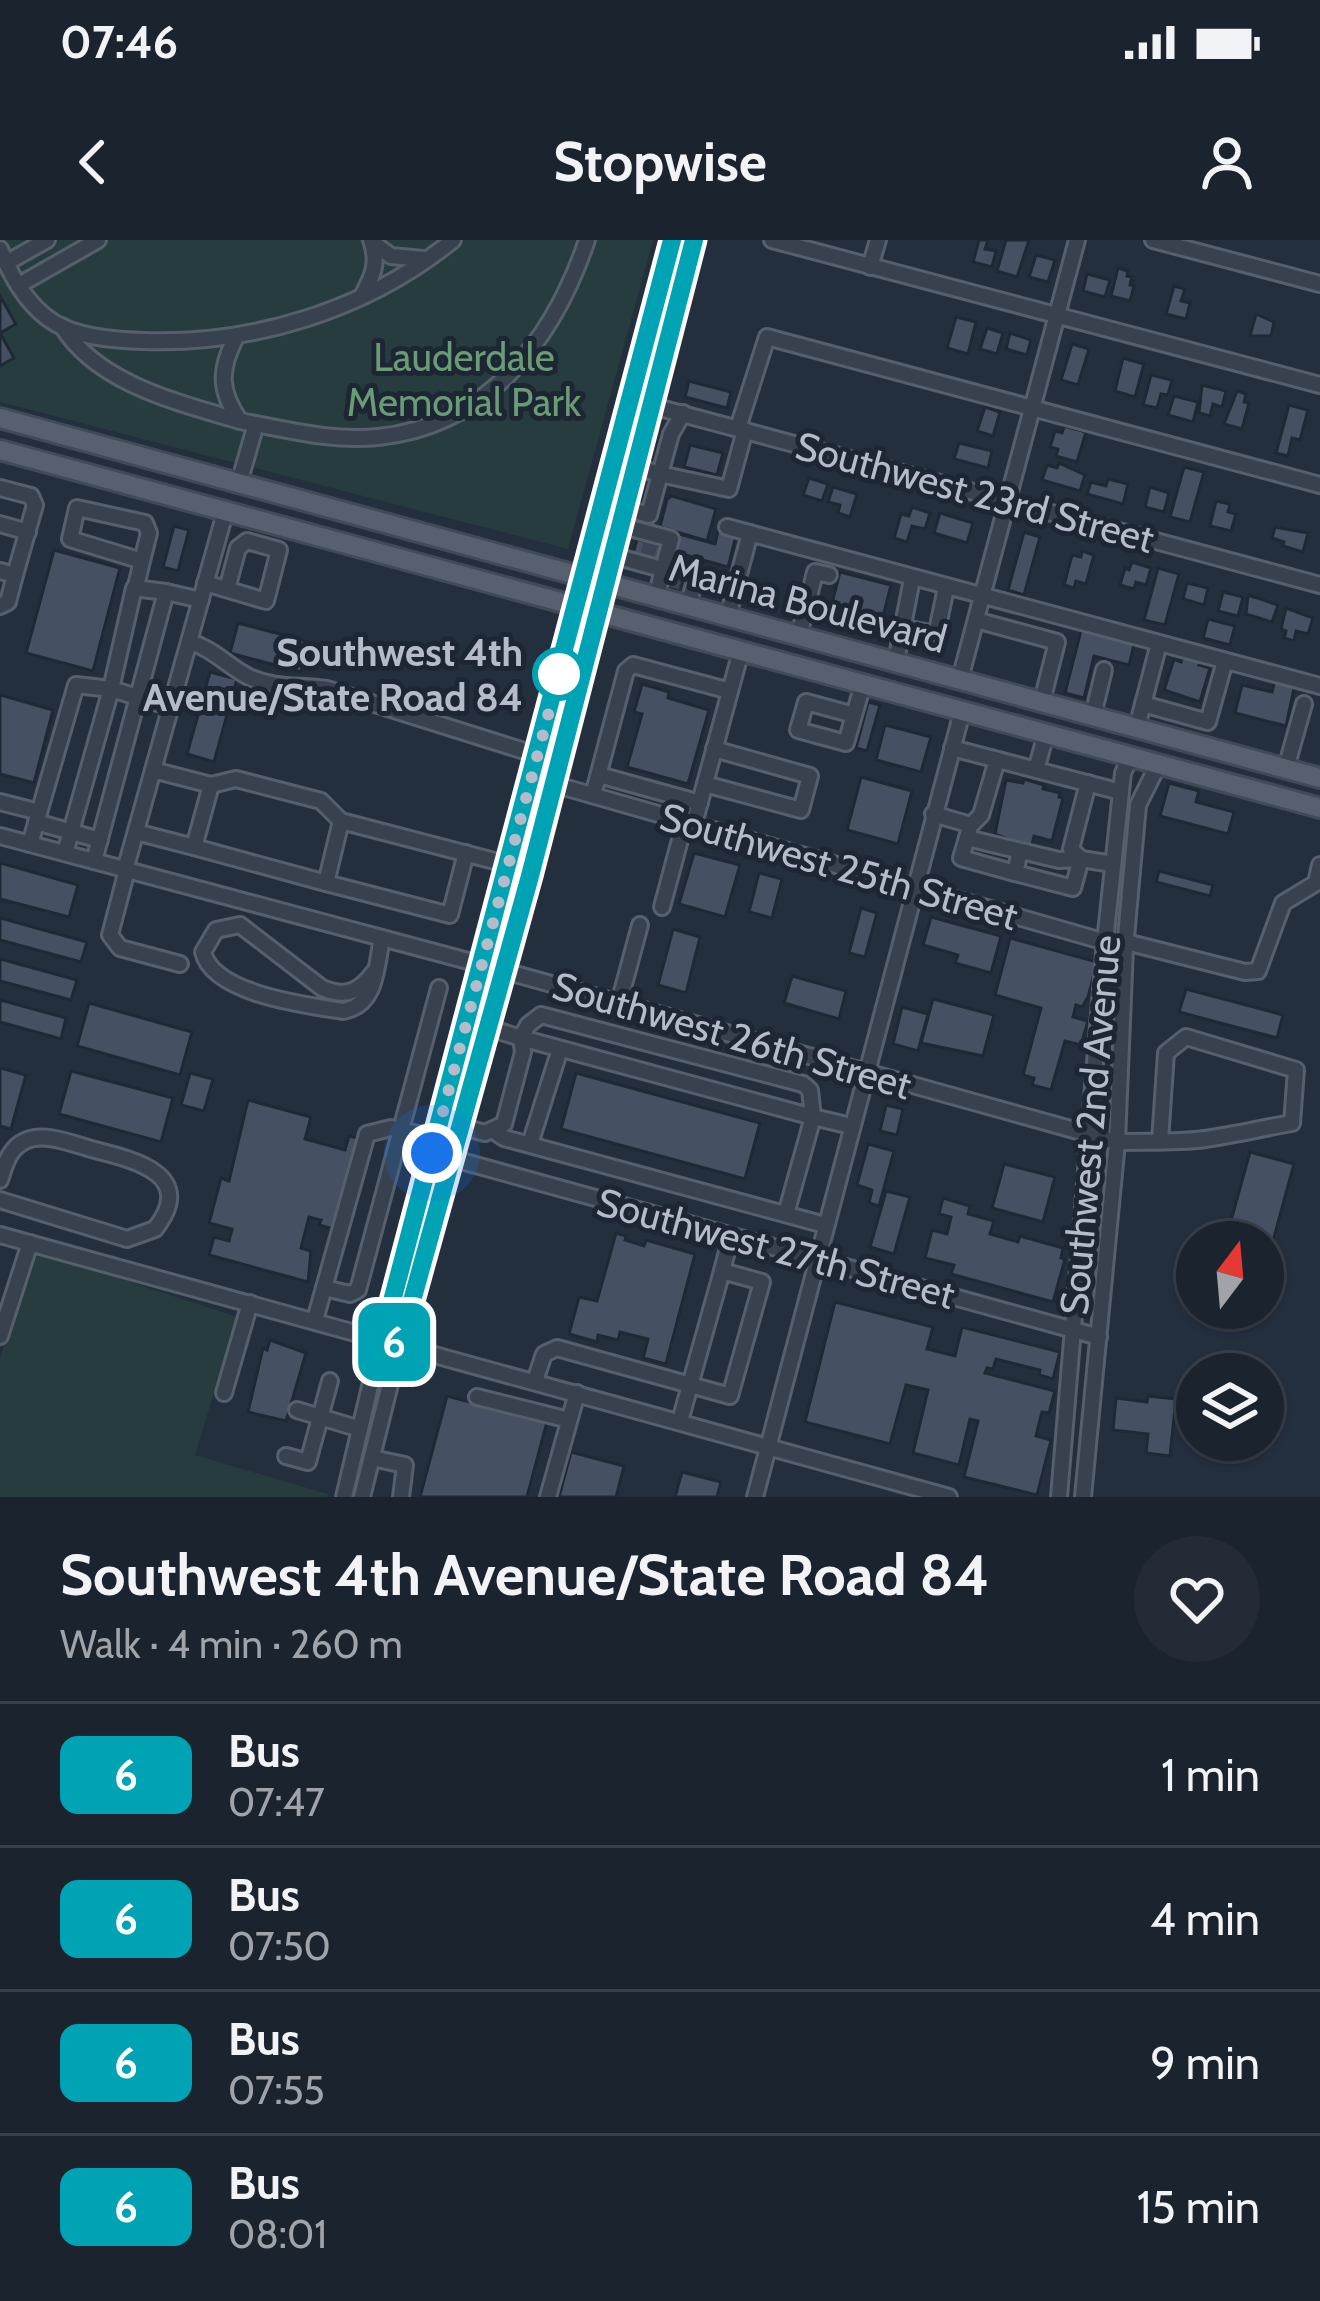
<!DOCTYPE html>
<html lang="en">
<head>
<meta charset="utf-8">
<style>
	:root { --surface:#1b232e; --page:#242b36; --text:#f1f3f6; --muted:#a0a4aa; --line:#39404a }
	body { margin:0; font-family:Cabin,sans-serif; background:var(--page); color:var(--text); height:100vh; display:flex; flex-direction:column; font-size:45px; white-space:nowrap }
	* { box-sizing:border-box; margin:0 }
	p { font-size:39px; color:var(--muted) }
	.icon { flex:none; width:66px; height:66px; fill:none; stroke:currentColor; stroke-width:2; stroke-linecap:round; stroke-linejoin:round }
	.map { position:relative; height:1257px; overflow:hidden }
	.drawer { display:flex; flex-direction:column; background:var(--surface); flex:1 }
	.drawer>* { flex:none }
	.badge { padding:0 24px; border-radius:18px; font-size:42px; line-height:78px }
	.needle { width:78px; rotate:16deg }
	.buttons { position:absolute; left:1176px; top:981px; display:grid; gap:24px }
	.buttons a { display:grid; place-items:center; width:108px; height:108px; border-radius:50%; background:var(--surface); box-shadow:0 3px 9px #0004,0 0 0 3px var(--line); font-size:60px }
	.you { position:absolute; width:60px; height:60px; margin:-30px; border:9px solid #fff; border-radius:50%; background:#1a73e8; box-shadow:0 0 0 18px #1a73e833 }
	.map>.badge { position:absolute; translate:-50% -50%; box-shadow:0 0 0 6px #fff }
	.round { display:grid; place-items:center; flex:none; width:126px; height:126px; border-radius:63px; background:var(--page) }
	.overview { display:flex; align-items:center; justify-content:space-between; height:204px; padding:0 60px }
	h1 { font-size:57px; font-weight:800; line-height:90px }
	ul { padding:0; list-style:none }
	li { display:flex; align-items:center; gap:36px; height:144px; padding:0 60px; border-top:3px solid var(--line) }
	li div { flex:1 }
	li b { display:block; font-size:45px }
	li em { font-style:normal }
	li .badge { min-width:132px; font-weight:700; text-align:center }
	.status { display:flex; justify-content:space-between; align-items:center; height:84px; padding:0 60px; background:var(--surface); direction:ltr }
	.status svg { height:33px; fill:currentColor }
	header { display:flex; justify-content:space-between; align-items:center; height:156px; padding:0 60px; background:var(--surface); font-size:54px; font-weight:800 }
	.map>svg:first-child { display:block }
	.green { fill:#263c3f }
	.building { fill:#455162; stroke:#1f2835; stroke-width:3 }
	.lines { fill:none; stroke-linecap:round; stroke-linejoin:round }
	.minor-tunnel { stroke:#3a4453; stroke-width:14; stroke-dasharray:14 7; stroke-linecap:butt }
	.minor-casing { stroke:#565f6c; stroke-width:20 }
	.major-casing { stroke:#414a57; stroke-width:24 }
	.minor { stroke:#38414e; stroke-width:14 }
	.major { stroke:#56606e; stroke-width:18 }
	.line-casing { stroke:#fff; stroke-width:27 }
	.line { stroke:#00a3b4; stroke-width:18 }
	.walk { stroke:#b4bcc9; stroke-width:12; stroke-dasharray:0 21.6 }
	.stop-dot { fill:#fff; stroke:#00a3b4; stroke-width:6 }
	.labels { text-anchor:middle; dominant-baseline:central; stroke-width:10; stroke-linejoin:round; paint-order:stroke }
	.park-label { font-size:39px; fill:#6b9a76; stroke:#1d2633 }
	.street-label { font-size:39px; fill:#b4bcc9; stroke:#1d2633 }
	.stop-label { font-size:39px; font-weight:bold; fill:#b4bcc9; stroke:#1d2633; text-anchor:end }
</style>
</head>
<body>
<div class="status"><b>07:46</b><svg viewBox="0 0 49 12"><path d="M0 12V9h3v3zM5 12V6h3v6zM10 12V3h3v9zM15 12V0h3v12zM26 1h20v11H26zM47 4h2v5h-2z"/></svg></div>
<header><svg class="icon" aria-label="back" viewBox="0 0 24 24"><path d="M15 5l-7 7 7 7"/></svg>Stopwise<svg class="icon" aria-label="person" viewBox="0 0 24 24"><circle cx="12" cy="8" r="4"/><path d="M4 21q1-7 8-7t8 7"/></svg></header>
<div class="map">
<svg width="1320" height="1257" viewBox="0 0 1320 1257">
	<rect width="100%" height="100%" fill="#242f3e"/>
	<g class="green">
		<path d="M0 0H653L568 309 0 162Z"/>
		<path d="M36 1011 237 1077 195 1215 328 1254 327 1257H0V1118Z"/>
	</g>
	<g class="building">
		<path d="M979 0H988L985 9 996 11 992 27 973 22Z"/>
		<path d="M1006 0H1029L1017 37 997 31Z"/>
		<path d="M1036 15 1055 20 1048 42 1029 37Z"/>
		<path d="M1118 28 1128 31 1127 36 1132 37 1130 45 1134 46 1130 61 1111 56Z"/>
		<path d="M1087 34 1110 40 1105 57 1083 51Z"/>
		<path d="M1174 46 1185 49 1181 61 1190 63 1186 79 1166 74Z"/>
		<path d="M0 56 16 84 0 93 14 118 0 126Z"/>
		<path d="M1256 74 1274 82 1271 96H1250Z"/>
		<path d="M956 77 976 82 968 114 947 108Z"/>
		<path d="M987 88 1003 93 997 114 980 109Z"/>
		<path d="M1010 93 1031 100 1027 115 1006 109Z"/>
		<path d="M1072 104 1089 109 1078 145 1061 140Z"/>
		<path d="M1123 118 1144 124 1135 157 1115 151Z"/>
		<path d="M1151 135 1172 140 1168 155 1161 154 1157 168 1143 165Z"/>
		<path d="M689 141 731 152 727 168 685 157Z"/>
		<path d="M1202 145 1226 151 1222 167 1213 164 1210 176 1199 173Z"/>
		<path d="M1237 151 1246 154 1244 162 1249 163 1242 189 1224 184Z"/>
		<path d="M1174 156 1198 162 1193 182 1168 175Z"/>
		<path d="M1289 165 1308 170 1300 200 1292 198 1288 216 1276 213Z"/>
		<path d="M985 167 1000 172 993 196 977 191Z"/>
		<path d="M1064 186 1086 192 1077 222 1056 216 1058 209 1050 207 1055 191 1062 193Z"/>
		<path d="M959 203 992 211 988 228 954 219Z"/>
		<path d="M690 205 723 213 717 235 684 227Z"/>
		<path d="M1059 223 1085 235 1080 251 1042 240 1047 225 1057 228Z"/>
		<path d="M1184 227 1204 232 1190 282 1170 277Z"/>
		<path d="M809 238 828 244 822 261 803 255Z"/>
		<path d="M1108 239 1128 244 1123 264 1087 254 1091 242 1106 246Z"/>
		<path d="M833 247 857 254 850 277 838 273 840 265 828 262Z"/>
		<path d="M1150 247 1169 253 1164 272 1145 267Z"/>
		<path d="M672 256 716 269 707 301 660 287 667 259Z"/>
		<path d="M1216 261 1230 264 1228 272 1236 274 1231 291 1210 286Z"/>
		<path d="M912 267 930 273 925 289 912 286 907 302 894 298 901 274 909 276Z"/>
		<path d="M940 273 973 283 967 303 934 293Z"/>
		<path d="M174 286 189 290 178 331 163 327Z"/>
		<path d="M1275 287 1308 293 1303 312 1283 306 1284 302 1272 298Z"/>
		<path d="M718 291 736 296 728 327 674 312 679 294 715 304Z"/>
		<path d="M1024 292 1040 297 1024 355 1008 350Z"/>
		<path d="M637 299 665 307 661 321 633 314Z"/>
		<path d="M54 310 120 328 93 431 26 413Z"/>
		<path d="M1082 311 1094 315 1086 344 1076 341 1074 348 1064 345 1072 315 1081 317Z"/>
		<path d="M1132 322 1151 328 1146 345 1136 342 1134 349 1120 345 1125 328 1129 330Z"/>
		<path d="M1158 328 1179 334 1165 385 1144 380Z"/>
		<path d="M840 332 891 345 880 388 829 375Z"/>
		<path d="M1187 343 1208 348 1204 365 1183 359Z"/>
		<path d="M790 349 802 352 800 359 817 364 813 378 784 371Z"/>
		<path d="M1223 352 1243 357 1238 376 1218 371Z"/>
		<path d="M1248 355 1278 365 1272 382 1246 374Z"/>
		<path d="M1286 368 1313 378 1308 394 1296 391 1294 401 1284 398 1286 391 1281 389Z"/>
		<path d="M1208 379 1235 386 1230 405 1203 398Z"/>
		<path d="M238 383 309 402 301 432 230 413Z"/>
		<path d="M1082 387 1135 401 1129 425 1094 416 1084 458 1065 453Z"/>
		<path d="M1184 414 1201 419 1199 425 1210 428 1200 462 1164 450 1174 419 1181 422Z"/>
		<path d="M210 432 237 439 214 522 187 514Z"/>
		<path d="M1275 439 1295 444 1286 486 1235 473 1242 445 1272 452Z"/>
		<path d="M642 444 669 452 668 458 709 470 688 544 627 527 642 474 634 472Z"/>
		<path d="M0 455 53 470 34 543 0 534Z"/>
		<path d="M868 462 880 465 867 511 856 508Z"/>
		<path d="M885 485 931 497 921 532 876 520Z"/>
		<path d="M861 537 912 551 898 604 847 590Z"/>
		<path d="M1024 539 1044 545 1043 549 1060 553 1059 557 1063 558 1052 601 1034 596 1031 609 995 594 1006 540 1023 543Z"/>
		<path d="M1169 543 1199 551 1196 562 1234 572 1228 594 1160 576Z"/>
		<path d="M694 613 740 625 725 677 679 664Z"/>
		<path d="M0 623 78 645 69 677 0 659Z"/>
		<path d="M1159 631 1213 645 1210 656 1156 642Z"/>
		<path d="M759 633 782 639 772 678 749 672Z"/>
		<path d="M861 668 877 673 865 717 849 713Z"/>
		<path d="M931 677 1001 696 991 733 955 723 958 715 923 705Z"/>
		<path d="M0 678 87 702 81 722 0 700Z"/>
		<path d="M673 689 700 697 686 753 658 745Z"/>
		<path d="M1010 698 1097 722 1088 757 1082 767 1076 765 1073 777 1088 781 1081 805 1065 801 1051 850 1032 845 1034 838 1023 835 1041 768 995 755Z"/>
		<path d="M0 719 77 740 71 760 0 741Z"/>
		<path d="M792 736 846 751 839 779 784 763Z"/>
		<path d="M1186 749 1283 775 1277 798 1179 772Z"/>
		<path d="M933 759 994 775 983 816 921 803Z"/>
		<path d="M0 760 66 778 61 799 0 782Z"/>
		<path d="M89 763 192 792 180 835 77 806Z"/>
		<path d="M902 767 928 774 918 811 893 804Z"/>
		<path d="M0 828 26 835 11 889 0 886Z"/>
		<path d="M71 831 173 858 161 902 59 874Z"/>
		<path d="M190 833 213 839 204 871 181 865Z"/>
		<path d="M576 833 760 883 745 939 561 889Z"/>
		<path d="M248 860 311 877 305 899 345 910 349 896 362 899 337 990 319 985 321 980 309 977 301 1008 311 1011 308 1042 209 1015 214 997 229 1001 232 989 209 983 221 938 229 941Z"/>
		<path d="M886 865 903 869 897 895 880 891Z"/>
		<path d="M868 904 894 911 879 966 869 963 872 950 857 945Z"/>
		<path d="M1250 912 1294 924 1267 1023 1263 1022V1002H1225Z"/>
		<path d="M1004 924 1055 937 1043 982 992 968Z"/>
		<path d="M886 951 910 957 894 1014 870 1007Z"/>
		<path d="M943 958 970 966 968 974 994 981 990 994 1018 1002 1020 996 1063 1008 1061 1018 1065 1019 1053 1062 951 1034 954 1025 925 1018 932 990 947 994 951 977 939 974Z"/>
		<path d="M616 993 626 996 625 1000 644 1006 646 1000 695 1014 666 1124 643 1118 648 1099 620 1092 618 1100 598 1095 597 1102 569 1094 579 1057 597 1061Z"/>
		<path d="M835 1062 933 1087 927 1109 955 1116 962 1087 1060 1112 1053 1139 1039 1135 1040 1130 996 1119 993 1129 987 1128 985 1133 1055 1151 1049 1173 1042 1172 1036 1196 1051 1200 1037 1255 964 1237 978 1181 970 1179 959 1225 913 1213 928 1150 906 1145 890 1204 805 1182Z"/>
		<path d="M270 1100 306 1113 286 1181 248 1172 263 1108 267 1110Z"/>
		<path d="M447 1156 547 1182 527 1257H420Z"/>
		<path d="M1148 1156 1176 1159 1170 1216 1146 1213 1148 1194 1113 1190 1116 1158 1147 1162Z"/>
		<path d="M571 1212 624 1226 616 1257H559Z"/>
		<path d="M682 1232 721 1242 717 1257H675Z"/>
	</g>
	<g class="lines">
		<g class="minor-tunnel">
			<path d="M647 317 651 302"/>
			<path d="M667 339 683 343"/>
			<path d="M704 340 720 345"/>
		</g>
		<g class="minor-casing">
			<g id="minor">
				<path d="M772 0 1320 145"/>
				<path d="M1153 0 1320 44"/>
				<path d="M373 3 391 16 423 19"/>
				<path d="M0 9C12 39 31 72 62 87 87 98 117 100 143 101 253 105 367 70 453 0"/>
				<path d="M6 23 47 0"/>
				<path d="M870 27 878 0"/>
				<path d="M19 45 98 0"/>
				<path d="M362 56C373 36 379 23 371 0"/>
				<path d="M62 86C97 144 180 163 240 181"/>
				<path d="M236 97C219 130 219 151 240 181 285 189 332 202 378 197 489 186 554 98 587 0"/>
				<path d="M630 160 1320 345"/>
				<path d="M683 173 671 194 660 234 729 249 745 190"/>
				<path d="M738 188 767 97 1320 245"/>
				<path d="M239 243 256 184"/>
				<path d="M0 248 31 256 35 265 15 335 0 331"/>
				<path d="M624 268 649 275 660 234 635 227"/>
				<path d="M0 284 28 292"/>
				<path d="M619 285 671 299 656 357"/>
				<path d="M727 287 1320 446"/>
				<path d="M611 315 669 331"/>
				<path d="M205 343 266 361 279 310 247 301 238 308 227 349"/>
				<path d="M136 346 142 321 70 299 77 268 145 283 149 293 142 321"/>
				<path d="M808 361 815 332 829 335"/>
				<path d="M688 365 696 338"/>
				<path d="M0 366 8 362 15 335"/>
				<path d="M728 376 750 293"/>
				<path d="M976 380 1057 402 1042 461"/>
				<path d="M904 388 930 393 937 391 946 348"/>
				<path d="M799 395 804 376"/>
				<path d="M189 402C213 408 227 426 249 437 275 449 299 445 327 449L537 515"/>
				<path d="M896 421 912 339"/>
				<path d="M960 439 1077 0"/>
				<path d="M1143 464 1208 482 1223 428"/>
				<path d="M854 475 806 462 798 490 846 503 863 444"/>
				<path d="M1093 475 1104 430"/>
				<path d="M1137 487 1157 411"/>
				<path d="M952 508 1121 552"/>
				<path d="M1286 528 1304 464"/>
				<path d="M153 530 211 545 236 539 321 561 341 581 510 625"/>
				<path d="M1036 530 1046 494"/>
				<path d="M599 535 700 563"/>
				<path d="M1088 543 1071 609 1081 619 1113 624"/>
				<path d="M553 544 1109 703"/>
				<path d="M705 544 801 570 810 536 714 509"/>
				<path d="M593 555 626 431 633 425 730 451"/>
				<path d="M0 562 39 572"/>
				<path d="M933 574 971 585 981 575 997 520"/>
				<path d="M36 582 100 600"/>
				<path d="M694 584 741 411"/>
				<path d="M969 591 961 618 1015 633"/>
				<path d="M136 592 194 607 211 545"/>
				<path d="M0 596 483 725 1117 902C1146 901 1176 903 1205 899 1234 895 1263 888 1292 883L1296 830 1186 797 1166 813 1160 901"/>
				<path d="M967 598 1059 620 1081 619 1073 648 1015 633 1020 611"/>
				<path d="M30 604 76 445 111 449 134 348 166 352"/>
				<path d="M194 607 326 643 341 581"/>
				<path d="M65 613 111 449 171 467"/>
				<path d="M94 621 166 352 201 360"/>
				<path d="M125 630 225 273"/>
				<path d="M127 630 110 695 120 708 180 724"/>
				<path d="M326 643 450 675 466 613"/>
				<path d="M662 667 685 581"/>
				<path d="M1126 702 1245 732 1258 731 1283 663 1316 643 1320 625"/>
				<path d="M374 732C359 752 346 758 322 748L240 685 216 690 203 712C213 754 305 765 343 771 377 765 376 727 382 698"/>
				<path d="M619 763 640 685"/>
				<path d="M463 887 485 893 504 884 523 812 521 798 489 788"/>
				<path d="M492 890 504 898 825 985"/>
				<path d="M530 904 560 809"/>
				<path d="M454 919 1099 1097"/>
				<path d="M0 940C5 925 9 908 25 901 44 892 71 903 91 909 130 919 199 933 155 989L127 999 0 960"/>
				<path d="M786 974 813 877 521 798 528 785 541 775 803 844 810 850 813 877 851 886"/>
				<path d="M0 995 949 1257"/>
				<path d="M722 1031 731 996"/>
				<path d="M324 1048 350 1054 358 1050 439 748"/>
				<path d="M315 1080 367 894 391 888 436 898"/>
				<path d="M0 1096 30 1003"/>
				<path d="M535 1141 544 1114 557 1108 730 1156 762 1042 722 1031 680 1181"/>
				<path d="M224 1153 250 1063"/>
				<path d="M477 1157 569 1180"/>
				<path d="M297 1170 360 1189"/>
				<path d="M286 1216 308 1222 330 1141"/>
				<path d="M372 1218 405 1225 401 1257"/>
				<path d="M344 1257 372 1138 578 366"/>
				<path d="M362 1257 400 1104 454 919 598 371"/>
				<path d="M548 1257 577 1153"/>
				<path d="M755 1257 962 472"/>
				<path d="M1059 1257 1105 702 1123 533 1131 516"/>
				<path d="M1083 1257 1117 902 1125 708 1138 565 1159 523"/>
			</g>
		</g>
		<g class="major-casing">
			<g id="major">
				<path d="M0 178 1320 538"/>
				<path d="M0 210 1320 568"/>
				<path d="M583 344 672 0"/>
				<path d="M602 355 694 0"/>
			</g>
		</g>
		<use href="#minor" class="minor"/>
		<use href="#major" class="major"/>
	</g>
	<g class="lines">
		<g class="line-casing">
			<path id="line" d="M672 0 382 1099 400 1104 530 636 694 0"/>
		</g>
		<use href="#line" class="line"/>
		<path class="walk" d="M432 913 559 434"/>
	</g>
	<circle class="stop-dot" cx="559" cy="434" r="24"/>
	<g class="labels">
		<g class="park-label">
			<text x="464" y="117">Lauderdale<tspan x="464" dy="45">Memorial Park</tspan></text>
		</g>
		<g class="street-label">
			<text transform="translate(975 252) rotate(15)">Southwest 23rd Street</text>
			<text transform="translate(808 363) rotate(15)">Marina Boulevard</text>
			<text transform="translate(839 626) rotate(16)">Southwest 25th Street</text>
			<text transform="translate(732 795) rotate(16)">Southwest 26th Street</text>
			<text transform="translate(1090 885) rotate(-85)">Southwest 2nd Avenue</text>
			<text transform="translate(776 1008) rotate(15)">Southwest 27th Street</text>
		</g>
		<g class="stop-label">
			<text x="523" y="412">Southwest 4th<tspan x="523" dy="45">Avenue/State Road 84</tspan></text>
		</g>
	</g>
</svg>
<div class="buttons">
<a><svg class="needle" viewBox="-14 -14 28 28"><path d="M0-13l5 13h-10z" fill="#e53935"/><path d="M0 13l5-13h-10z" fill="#a0a4aa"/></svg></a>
<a><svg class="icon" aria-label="layers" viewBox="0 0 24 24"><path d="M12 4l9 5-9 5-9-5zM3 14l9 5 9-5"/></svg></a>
</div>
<div class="you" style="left:432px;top:913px"></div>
<b class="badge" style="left:394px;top:1102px;background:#00a3b4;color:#fff">6</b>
</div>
<section class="drawer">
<div class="overview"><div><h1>Southwest 4th Avenue/State Road 84</h1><p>Walk · 4 min · 260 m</p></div><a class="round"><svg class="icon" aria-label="heart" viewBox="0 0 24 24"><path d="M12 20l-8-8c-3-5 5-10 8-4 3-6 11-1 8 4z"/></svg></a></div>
<ul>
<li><span class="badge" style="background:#00a3b4;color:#fff">6</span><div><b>Bus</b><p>07:47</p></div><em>1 min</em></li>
<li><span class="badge" style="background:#00a3b4;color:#fff">6</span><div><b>Bus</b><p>07:50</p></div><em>4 min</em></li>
<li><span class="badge" style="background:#00a3b4;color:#fff">6</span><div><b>Bus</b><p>07:55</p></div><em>9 min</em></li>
<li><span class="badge" style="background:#00a3b4;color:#fff">6</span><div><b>Bus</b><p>08:01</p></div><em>15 min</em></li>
</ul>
</section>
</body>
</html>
